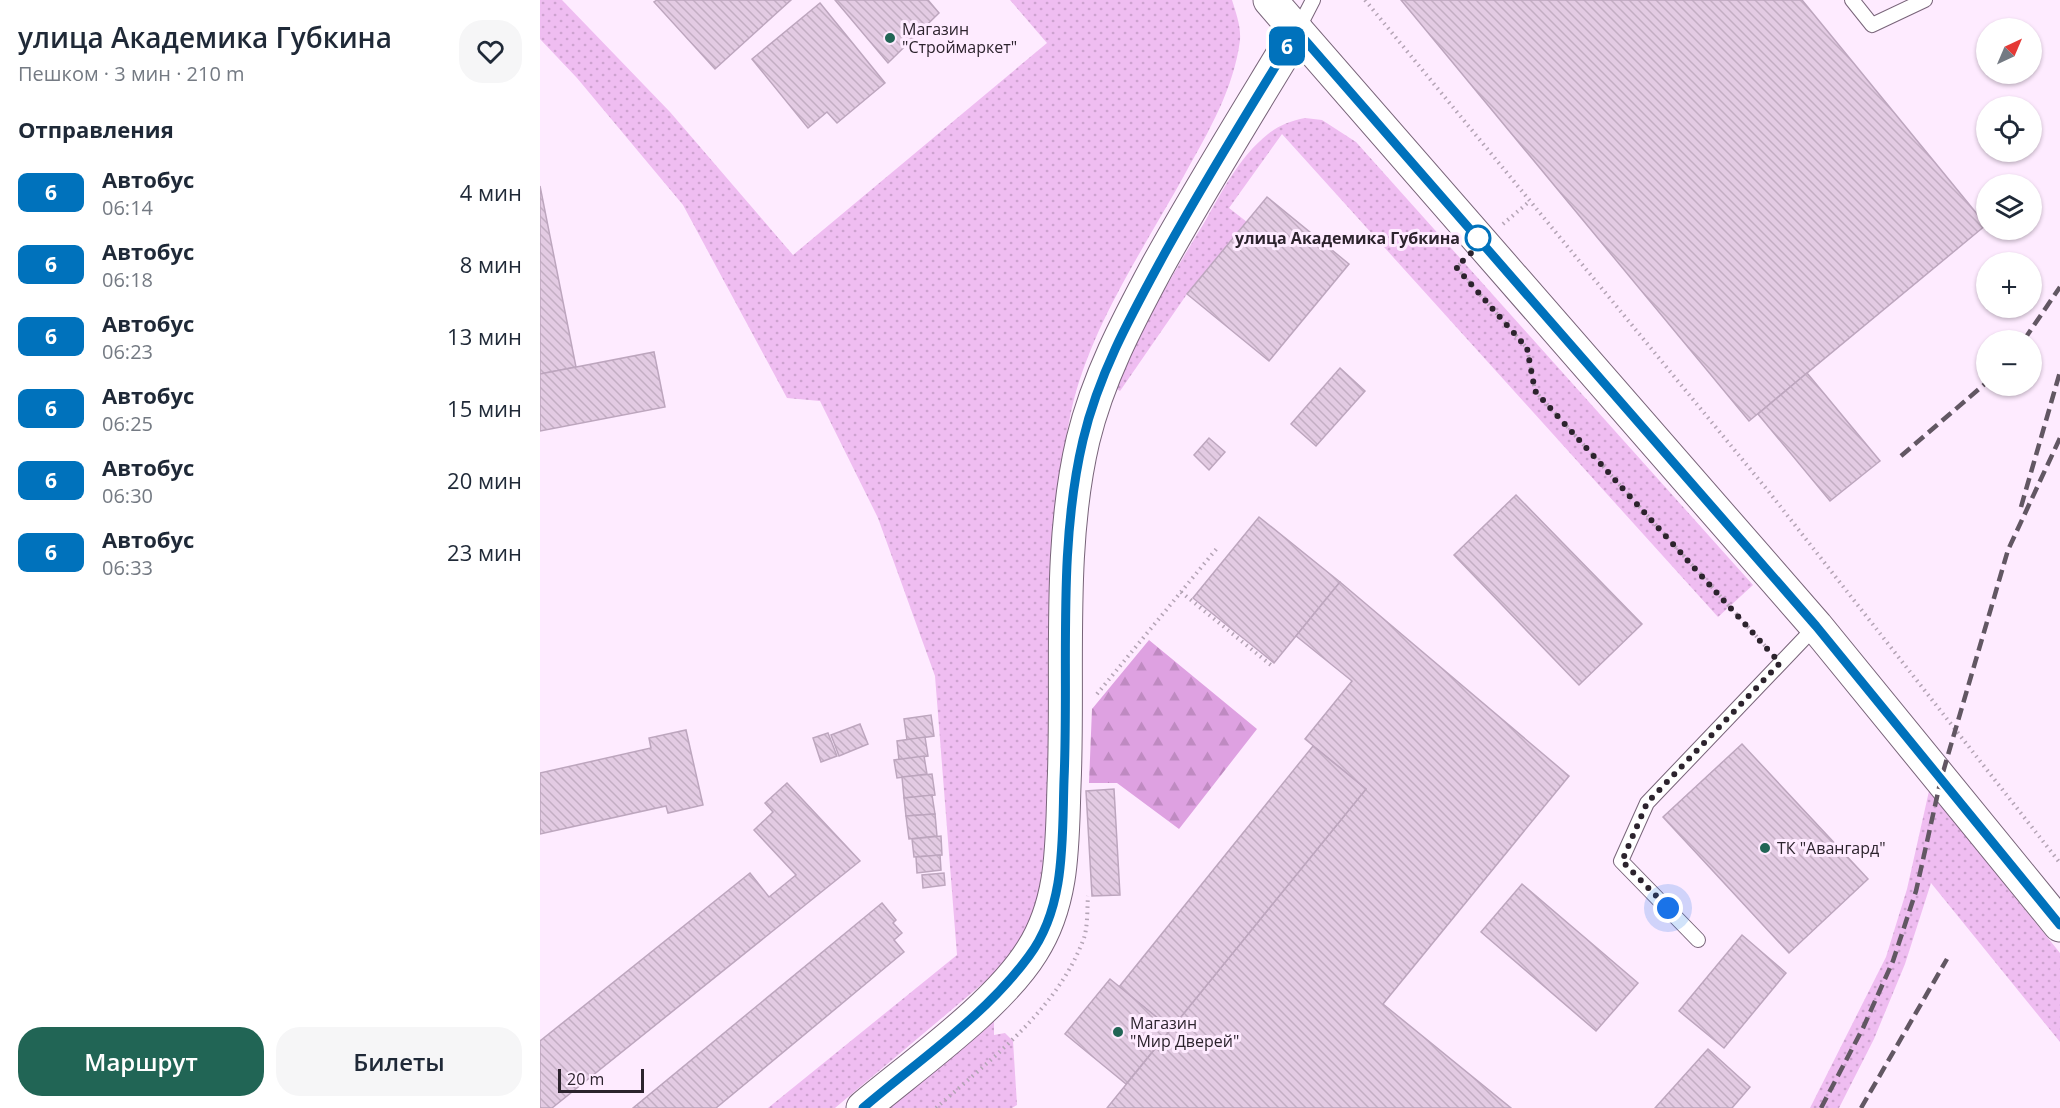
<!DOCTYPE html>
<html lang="ru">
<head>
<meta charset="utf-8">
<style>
	:root { --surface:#fff; --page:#f6f6f7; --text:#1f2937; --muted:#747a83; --accent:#216555 }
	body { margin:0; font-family:"Open Sans",sans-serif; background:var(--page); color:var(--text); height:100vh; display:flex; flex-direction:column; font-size:22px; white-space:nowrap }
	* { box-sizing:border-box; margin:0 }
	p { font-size:20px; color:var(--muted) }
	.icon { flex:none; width:33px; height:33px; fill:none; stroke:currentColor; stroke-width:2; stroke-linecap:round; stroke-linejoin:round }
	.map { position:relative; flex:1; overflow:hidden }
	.drawer { display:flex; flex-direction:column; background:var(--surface); width:540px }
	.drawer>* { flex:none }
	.badge { padding:0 12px; border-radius:9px; font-size:21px; line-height:39px }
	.needle { width:39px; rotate:44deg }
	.tools { position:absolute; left:1436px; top:18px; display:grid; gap:12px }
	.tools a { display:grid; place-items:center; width:66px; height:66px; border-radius:50%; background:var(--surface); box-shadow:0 2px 4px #0004; font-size:30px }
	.scale { position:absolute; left:18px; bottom:15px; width:86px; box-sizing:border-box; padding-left:6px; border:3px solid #2c232d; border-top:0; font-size:16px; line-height:21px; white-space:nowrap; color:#2c232d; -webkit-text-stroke:4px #feebff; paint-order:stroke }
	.you { position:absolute; width:30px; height:30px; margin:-15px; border:4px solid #fff; border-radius:50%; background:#1a73e8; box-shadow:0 0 0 9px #1a73e833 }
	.map>.badge { position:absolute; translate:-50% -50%; box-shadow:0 0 0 3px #fff }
	h2 { padding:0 18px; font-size:22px; line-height:54px }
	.round { display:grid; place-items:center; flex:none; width:63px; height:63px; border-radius:24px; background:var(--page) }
	.overview { display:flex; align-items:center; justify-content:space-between; height:102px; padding:0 18px }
	h1 { font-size:28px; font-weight:600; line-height:45px }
	.action { display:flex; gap:12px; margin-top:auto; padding:12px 18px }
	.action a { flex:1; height:69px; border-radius:24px; background:var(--accent); color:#fff; font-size:24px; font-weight:600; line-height:69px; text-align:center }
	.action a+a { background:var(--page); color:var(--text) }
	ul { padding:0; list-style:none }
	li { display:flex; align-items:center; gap:18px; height:72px; padding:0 18px }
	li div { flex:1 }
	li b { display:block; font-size:22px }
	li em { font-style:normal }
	li .badge { min-width:66px; font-weight:700; text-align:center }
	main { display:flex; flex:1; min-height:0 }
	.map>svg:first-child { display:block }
	.grass { fill:url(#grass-dots) }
	.forest { fill:url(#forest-firs) }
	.building { fill:url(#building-back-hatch); stroke:#bda6be; stroke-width:1.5 }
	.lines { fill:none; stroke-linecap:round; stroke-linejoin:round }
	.service-casing { stroke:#786479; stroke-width:16 }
	.tertiary-casing { stroke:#786479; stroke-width:35 }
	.path { stroke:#b4a4b5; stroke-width:4; stroke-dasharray:1.5 4.5; stroke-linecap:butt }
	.service { stroke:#fff; stroke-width:14 }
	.tertiary { stroke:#fff; stroke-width:33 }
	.rail { stroke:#625763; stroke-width:4.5; stroke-dasharray:12 6; stroke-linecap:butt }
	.line-casing { stroke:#fff; stroke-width:14 }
	.line { stroke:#0072bc; stroke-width:9 }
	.walk { stroke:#2c232d; stroke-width:6; stroke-dasharray:0 10.8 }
	.poi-dot { fill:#216555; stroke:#feebff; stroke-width:2 }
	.stop-dot { fill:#fff; stroke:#0072bc; stroke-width:3 }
	.labels { text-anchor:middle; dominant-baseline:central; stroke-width:6; stroke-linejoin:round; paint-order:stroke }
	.poi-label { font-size:16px; fill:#2c232d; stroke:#feebff; text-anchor:start }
	.stop-label { font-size:16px; font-weight:bold; fill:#2c232d; stroke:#feebff; text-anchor:end }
</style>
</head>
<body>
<main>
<section class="drawer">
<div class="overview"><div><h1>улица Академика Губкина</h1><p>Пешком · 3 мин · 210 m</p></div><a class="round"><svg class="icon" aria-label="heart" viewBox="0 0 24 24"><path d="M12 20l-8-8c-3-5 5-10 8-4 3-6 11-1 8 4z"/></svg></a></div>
<h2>Отправления</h2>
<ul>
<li><span class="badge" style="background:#0072bc;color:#fff">6</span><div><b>Автобус</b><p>06:14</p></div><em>4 мин</em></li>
<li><span class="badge" style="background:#0072bc;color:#fff">6</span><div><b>Автобус</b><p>06:18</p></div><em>8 мин</em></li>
<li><span class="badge" style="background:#0072bc;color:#fff">6</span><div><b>Автобус</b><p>06:23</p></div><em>13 мин</em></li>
<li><span class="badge" style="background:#0072bc;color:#fff">6</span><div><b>Автобус</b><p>06:25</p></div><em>15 мин</em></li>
<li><span class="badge" style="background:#0072bc;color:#fff">6</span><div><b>Автобус</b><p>06:30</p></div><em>20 мин</em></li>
<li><span class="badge" style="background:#0072bc;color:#fff">6</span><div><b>Автобус</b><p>06:33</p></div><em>23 мин</em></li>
</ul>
<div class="action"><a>Маршрут</a><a>Билеты</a></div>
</section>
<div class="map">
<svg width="1520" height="1108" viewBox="0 0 1520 1108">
	<defs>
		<pattern id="grass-dots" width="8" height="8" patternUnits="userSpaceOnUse" patternTransform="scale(1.5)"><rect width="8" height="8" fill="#efbdf1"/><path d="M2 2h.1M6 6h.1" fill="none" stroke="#cda2cf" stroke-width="1.8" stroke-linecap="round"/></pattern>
		<pattern id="forest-firs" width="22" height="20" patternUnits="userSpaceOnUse" patternTransform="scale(1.5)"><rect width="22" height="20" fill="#dea1e1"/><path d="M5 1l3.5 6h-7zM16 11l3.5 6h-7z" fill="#bf8ac1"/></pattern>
		<pattern id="building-back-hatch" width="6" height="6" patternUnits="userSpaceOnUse" patternTransform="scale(1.5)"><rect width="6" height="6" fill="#e3cbe3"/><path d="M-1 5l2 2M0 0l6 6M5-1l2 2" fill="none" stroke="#c3aec3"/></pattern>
	</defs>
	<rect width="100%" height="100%" fill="#feebff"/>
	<g class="grass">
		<path d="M0 0H22L130 112 253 255 507 43 470 0H692C696 13 701 26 700 40 694 88 669 131 646 172 604 249 550 326 531 412 509 517 510 622 510 729 510 777 511 824 503 872 502 884 501 897 498 908 491 929 473 951 460 969L295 1108H228L417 955 395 676 338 518 280 401 247 398 143 205 37 78 0 39Z"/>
		<path d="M765 118 782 120 816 142 1213 585 1178 617 742 134 689 208 707 222 647 294 580 391 575 388C600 330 631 277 664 223 682 192 699 157 728 134 739 125 751 121 765 118Z"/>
		<path d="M1389 791 1520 953V1042L1391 883 1365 964 1334 1039 1299 1108H1270L1346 957 1367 889Z"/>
		<path d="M454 1019V1035L465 1033 473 1041 477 1105 472 1108H350Z"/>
	</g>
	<path class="forest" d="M609 640 717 729 639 829 577 783H549L552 709Z"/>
	<g class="building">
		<path d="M117 0H251L175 69 114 2Z"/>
		<path d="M295 0H388L399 13 348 63Z"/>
		<path d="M861 0H1262L1446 225 1209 421Z"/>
		<path d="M280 3 345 83 297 123 287 112 268 128 212 59Z"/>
		<path d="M0 186 36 367 0 374Z"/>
		<path d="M727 197 809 264 729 361 647 294Z"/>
		<path d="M114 352 125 407 0 431V374Z"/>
		<path d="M800 368 825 391 776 446 751 424Z"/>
		<path d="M1267 373 1340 461 1290 501 1218 414Z"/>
		<path d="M669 438 685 452 669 470 654 455Z"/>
		<path d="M976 495 1102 624 1039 685 914 555Z"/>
		<path d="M719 517 800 582 734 663 653 598Z"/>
		<path d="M800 582 1029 776 843 1004 971 1108H567L826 789 765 739 812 681 756 636Z"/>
		<path d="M391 715 394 736 367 740 364 719Z"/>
		<path d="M320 724 328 744 299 756 291 735Z"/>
		<path d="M146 730 163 805 128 813 126 806 0 834V773L111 748 109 738Z"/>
		<path d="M288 733 297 756 281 762 273 738Z"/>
		<path d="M385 737 388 756 359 760 357 741Z"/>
		<path d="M1202 744 1328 879 1249 953 1123 817Z"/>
		<path d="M773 746 826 789 631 1029 579 987Z"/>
		<path d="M384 756 387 774 357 778 354 760Z"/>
		<path d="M392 774 395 795 364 798 362 777Z"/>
		<path d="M247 783 320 861 12 1108H0V1041L210 873 229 897 256 875 214 830 233 812 225 803Z"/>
		<path d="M574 789 580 895 552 896 546 791Z"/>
		<path d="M392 795 395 814 366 816 364 798Z"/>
		<path d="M395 814 397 836 369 839 366 816Z"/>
		<path d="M401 836 402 855 374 857 372 839Z"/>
		<path d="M400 855 401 870 377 873 376 857Z"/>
		<path d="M404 873 405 885 383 888 382 875Z"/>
		<path d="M982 884 1098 983 1056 1031 941 932Z"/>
		<path d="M342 903 356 920 353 923 362 933 354 940 364 952 176 1108H93Z"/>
		<path d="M1202 935 1246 973 1184 1048 1139 1011Z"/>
		<path d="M570 979 631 1029 586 1084 525 1034Z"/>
		<path d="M1168 1049 1210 1087 1192 1108H1115Z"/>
	</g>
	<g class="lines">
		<g class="service-casing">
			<g id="service">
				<path d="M1312 0 1332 25 1385 0"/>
				<path d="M757 31 773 0"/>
				<path d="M1158 940 1081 861 1107 803 1276 626"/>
			</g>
		</g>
		<g class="tertiary-casing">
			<g id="tertiary">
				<path d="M730 0 1276 626 1520 925"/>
				<path d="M323 1108C374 1065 458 1006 492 951 524 901 522 843 524 786 529 673 517 550 543 440 558 378 587 323 617 267 661 187 710 109 757 31"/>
			</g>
		</g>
		<g class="path">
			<path d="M825 0 1229 492 1520 863"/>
			<path d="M963 224 990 201"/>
			<path d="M920 264 916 267 987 348 995 391 1227 648"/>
			<path d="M641 592 732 666"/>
			<path d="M557 694 678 547"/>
			<path d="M396 1108C451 1059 518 1009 544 938 548 925 547 909 548 896"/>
		</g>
		<use href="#service" class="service"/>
		<use href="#tertiary" class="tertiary"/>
		<g class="rail">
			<path d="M1484 340 1520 287"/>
			<path d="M1361 456 1446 383"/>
			<path d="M1481 507 1520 372"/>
			<path d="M1281 1108 1323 1028 1353 961 1376 891 1401 779 1468 550 1520 438"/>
			<path d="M1321 1108 1407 959"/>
		</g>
	</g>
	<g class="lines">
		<g class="line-casing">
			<path id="line" d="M323 1108C379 1060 445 1016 489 956 526 907 522 839 524 780 529 668 517 550 543 440 558 376 589 319 620 262 663 183 711 107 757 31L1276 626 1520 925"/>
		</g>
		<use href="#line" class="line"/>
		<path class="walk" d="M938 238 942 243 916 267 987 348 995 391 1240 663 1107 803 1082 861 1128 908"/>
	</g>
	<g class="poi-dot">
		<circle cx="350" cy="38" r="6"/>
		<circle cx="1225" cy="848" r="6"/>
		<circle cx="578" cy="1032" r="6"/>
	</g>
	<circle class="stop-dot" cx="938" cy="238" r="12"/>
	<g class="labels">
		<g class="poi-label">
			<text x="362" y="29">Магазин<tspan x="362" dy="18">"Строймаркет"</tspan></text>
			<text x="1237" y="848">ТК "Авангард"</text>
			<text x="590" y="1023">Магазин<tspan x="590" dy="18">"Мир Дверей"</tspan></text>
		</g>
		<g class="stop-label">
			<text x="920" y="238">улица Академика Губкина</text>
		</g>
	</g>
</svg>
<div class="tools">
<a><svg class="needle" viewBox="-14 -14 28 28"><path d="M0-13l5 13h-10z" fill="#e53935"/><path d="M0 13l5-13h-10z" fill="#747a83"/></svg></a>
<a><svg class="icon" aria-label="locate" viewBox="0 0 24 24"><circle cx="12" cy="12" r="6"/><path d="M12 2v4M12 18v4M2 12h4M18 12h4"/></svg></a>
<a><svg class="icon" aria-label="layers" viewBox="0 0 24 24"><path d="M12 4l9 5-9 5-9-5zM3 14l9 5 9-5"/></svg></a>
<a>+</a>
<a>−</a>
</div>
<div class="scale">20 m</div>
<div class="you" style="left:1128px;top:908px"></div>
<b class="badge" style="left:747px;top:46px;background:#0072bc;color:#fff">6</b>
</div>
</main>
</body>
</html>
